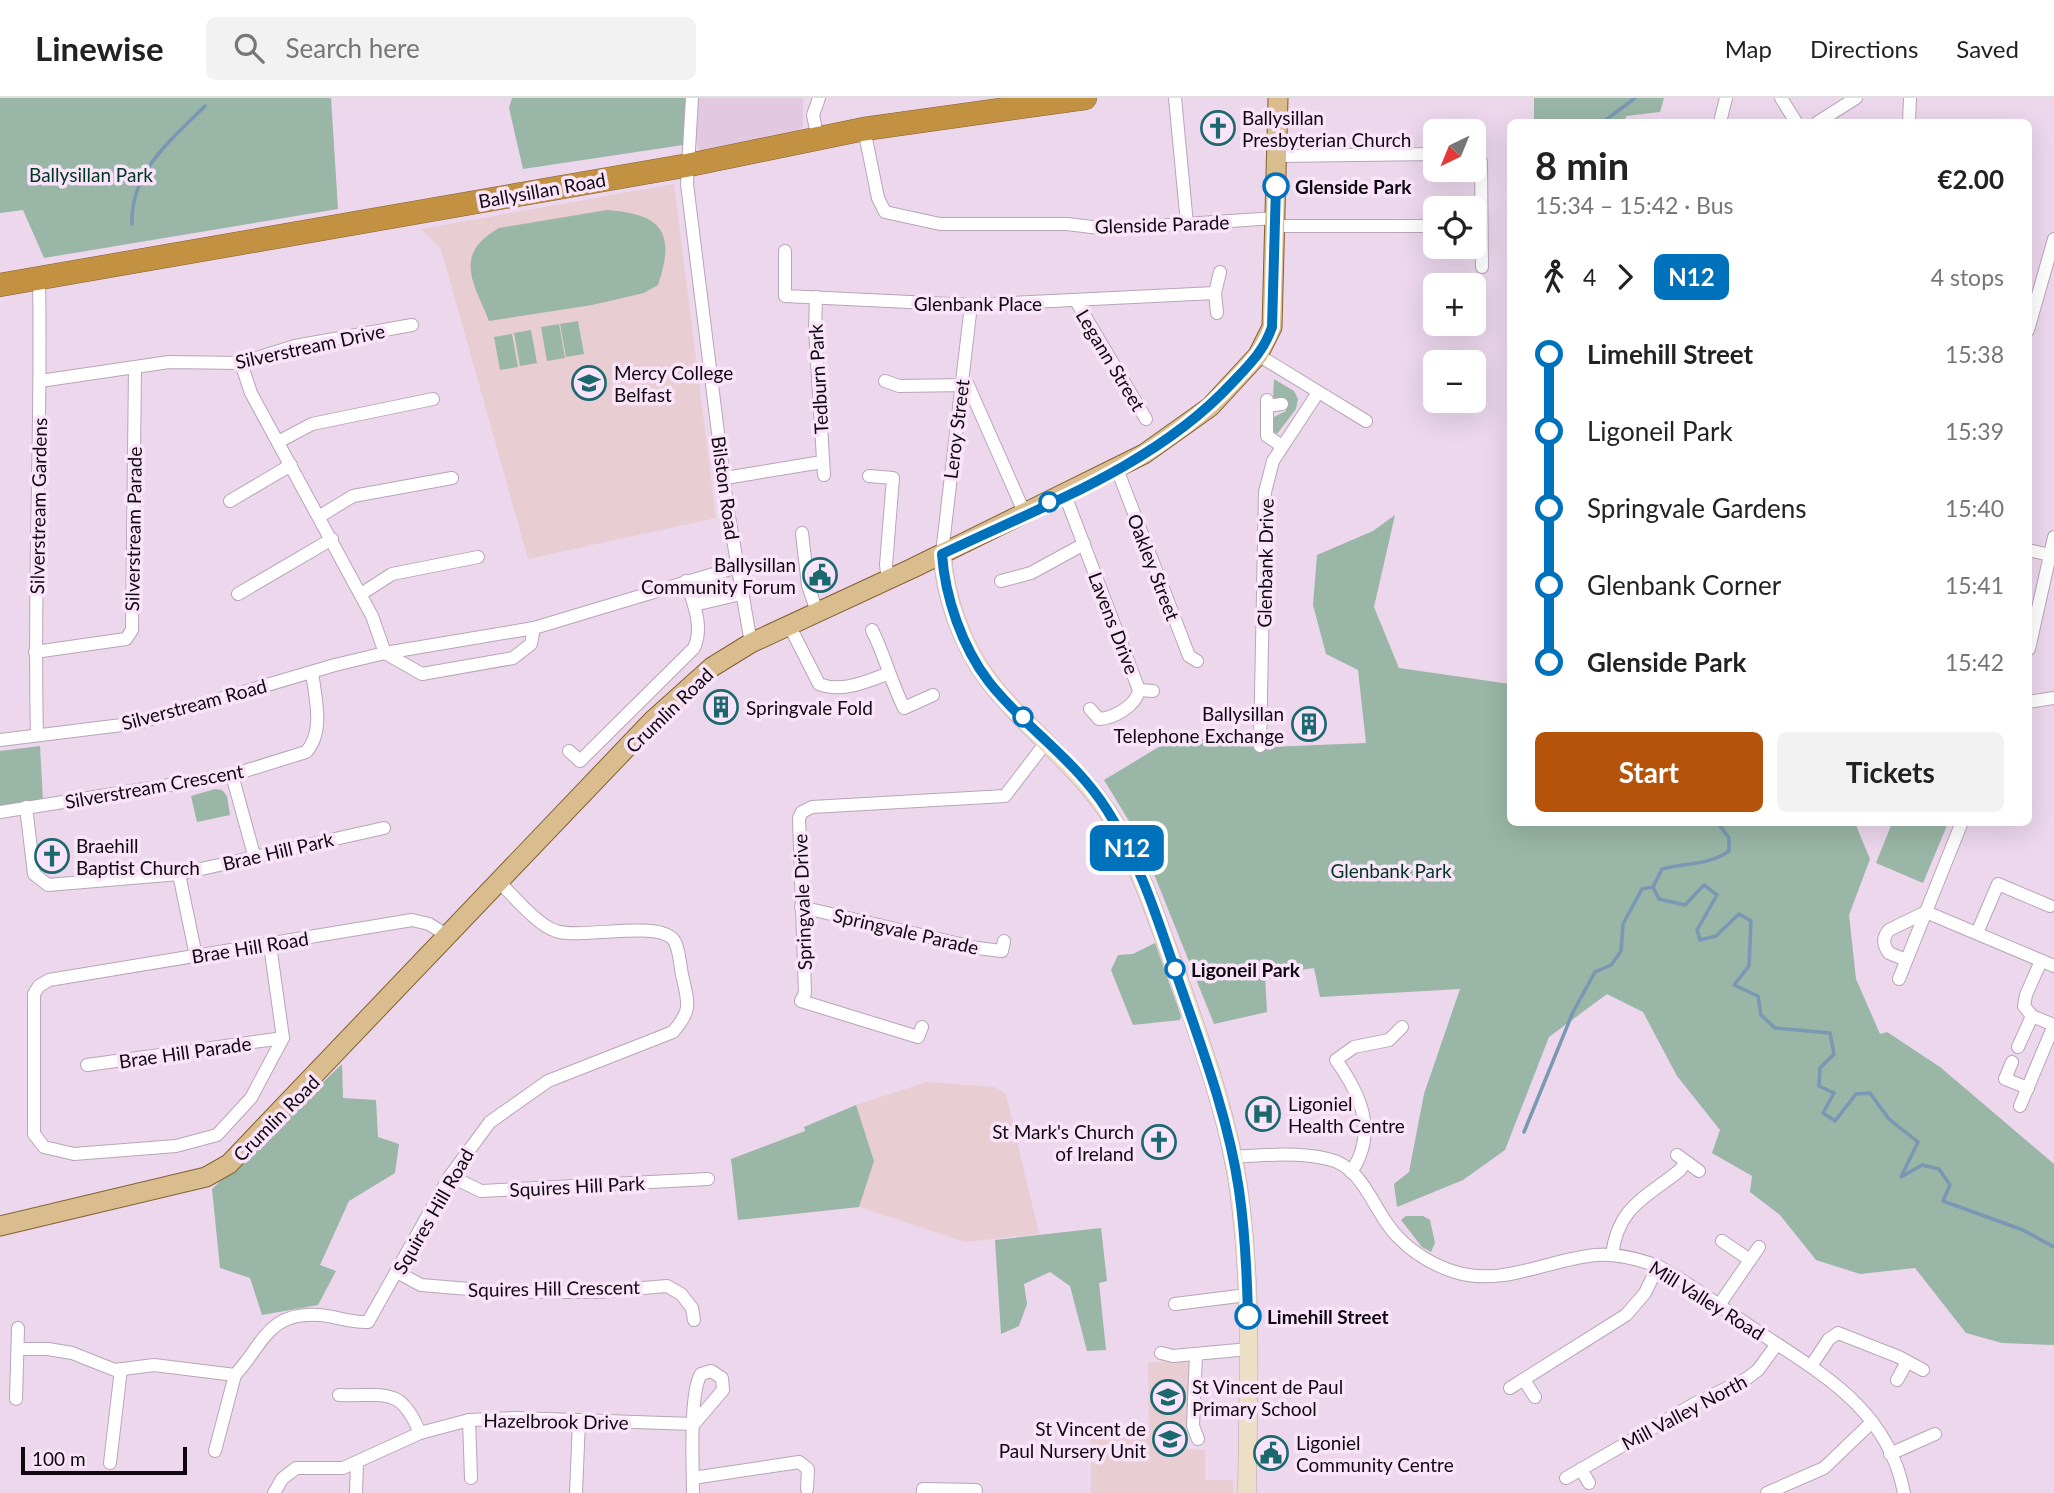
<!DOCTYPE html>
<html lang="en">
<head>
<meta charset="utf-8">
<style>
	:root { --surface:#fff; --page:#f2f2f2; --text:#222; --muted:#767676; --line:#e0e0e0; --accent:#b45309 }
	body { margin:0; font-family:Lato,sans-serif; background:var(--page); color:var(--text); height:100vh; display:flex; flex-direction:column; font-size:26px; white-space:nowrap }
	* { box-sizing:border-box; margin:0 }
	p { font-size:23px; color:var(--muted) }
	.icon { flex:none; width:38px; height:38px; fill:none; stroke:currentColor; stroke-width:2; stroke-linecap:round; stroke-linejoin:round }
	.map { position:relative; flex:1; overflow:hidden }
	.drawer { position:absolute; left:1507px; top:21px; width:525px; height:707px; display:flex; flex-direction:column; background:var(--surface); border-radius:10px; box-shadow:0 7px 28px #0002 }
	.drawer>* { flex:none }
	.badge { padding:0 14px; border-radius:10px; font-size:24px; line-height:46px }
	.needle { width:46px; rotate:223deg }
	.buttons { position:absolute; left:1423px; top:21px; display:grid; gap:14px }
	.buttons a { display:grid; place-items:center; width:63px; height:63px; border-radius:10px; background:var(--surface); box-shadow:0 7px 28px #0002; font-size:35px }
	.scale { position:absolute; left:21px; bottom:18px; width:166px; box-sizing:border-box; padding-left:7px; border:4px solid #100910; border-top:0; font-size:19px; line-height:24px; white-space:nowrap; color:#100910; -webkit-text-stroke:5px #fae4f9; paint-order:stroke }
	.map>.badge { position:absolute; translate:-50% -50%; box-shadow:0 0 0 4px #fff }
	.legs { display:flex; align-items:center; gap:10px; height:77px; padding:0 28px; font-size:23px }
	.legs p { margin-inline-start:auto }
	.headline { display:flex; align-items:center; justify-content:space-between; height:119px; padding:0 28px }
	h1 { font-size:38px; font-weight:700; line-height:52px }
	.button { display:flex; gap:14px; margin-top:auto; padding:14px 28px }
	.button a { flex:1; height:80px; border-radius:10px; background:var(--accent); color:#fff; font-size:28px; font-weight:700; line-height:80px; text-align:center }
	.button a+a { background:var(--page); color:var(--text) }
	ul { padding:0 28px; list-style:none }
	li { display:flex; align-items:center; gap:24px; height:77px; font-size:26px }
	li i { display:grid; place-items:center; width:10px; height:100%; margin:0 9px; background:currentColor }
	li i::after { content:''; width:18px; height:18px; margin:-9px; border:5px solid; border-radius:50%; background:var(--surface) }
	li p { margin-inline-start:auto }
	li:first-child i { background:linear-gradient(#0000 50%,currentColor 0) }
	li:last-child i { background:linear-gradient(currentColor 50%,#0000 0) }
	header { display:flex; align-items:center; gap:42px; box-sizing:border-box; height:98px; padding:0 35px; background:var(--surface); border-bottom:2px solid var(--line) }
	header strong { font-size:33px }
	nav { display:flex; gap:38px; margin-inline-start:auto; font-size:24px }
	.search { width:490px; height:63px; background:var(--page); display:flex; align-items:center; gap:18px; box-sizing:border-box; padding:0 24px; border-radius:10px; color:var(--muted); font-size:26px }
	.map>svg:first-child { display:block }
	.built { fill:#e3c8e2 }
	.education { fill:#e8cdd3 }
	.green { fill:#99b6a6 }
	.lines { fill:none; stroke-linecap:round; stroke-linejoin:round }
	.stream { stroke:#7a97b3; stroke-width:3.5 }
	.street-casing { stroke:#b9a5b8; stroke-width:14 }
	.secondary-casing { stroke:#b9a5b8; stroke-width:19 }
	.primary-casing { stroke:#846130; stroke-width:21 }
	.highway-casing { stroke:#846130; stroke-width:24 }
	.street { stroke:#fff; stroke-width:12 }
	.secondary { stroke:#eddec6; stroke-width:18 }
	.primary { stroke:#dabd8e; stroke-width:19 }
	.highway { stroke:#c29142; stroke-width:23 }
	.line-1-casing { stroke:#fff; stroke-width:16 }
	.line-1 { stroke:#0072bc; stroke-width:10 }
	.stop-1-dot { fill:#fff; stroke:#0072bc; stroke-width:3.5 }
	.labels { text-anchor:middle; dominant-baseline:central; stroke-width:7; stroke-linejoin:round; paint-order:stroke }
	.poi-label { font-size:19px; fill:#100910; stroke:#fae4f9; text-anchor:start }
	.park-label { font-size:19px; fill:#003722; stroke:#fae4f9 }
	.stop-label { font-size:19px; font-weight:bold; fill:#100910; stroke:#fae4f9; text-anchor:start }
	.street-label { font-size:19px; fill:#100910; stroke:#fae4f9 }
</style>
</head>
<body>
<header>
<strong>Linewise</strong>
<div class="search"><svg class="icon" aria-label="search" viewBox="0 0 24 24"><circle cx="10" cy="10" r="6"/><path d="M15 15l6 6"/></svg>Search here</div>
<nav><a>Map</a><a>Directions</a><a>Saved</a></nav>
</header>
<div class="map">
<svg width="2054" height="1395" viewBox="0 0 2054 1395">
	<rect width="100%" height="100%" fill="#ecd7ec"/>
	<path class="built" d="M697 0H803V29L796 35 716 54 699 52 696 41Z"/>
	<g class="education">
		<path d="M674 86 716 420 528 461 441 151 421 131Z"/>
		<path d="M927 984 994 989 1006 996 1039 1136 965 1144 859 1109 874 1063 856 1007Z"/>
		<path d="M1184 1262 1189 1266 1187 1351 1205 1352V1382H1233V1395H1091V1333H1149L1148 1265Z"/>
	</g>
	<g class="green">
		<path d="M0 0H331L338 111 44 160 23 112 0 115Z"/>
		<path d="M512 0H688L683 47 523 71 509 10Z"/>
		<path d="M1534 0H1664L1660 14 1626 18 1625 24H1534Z"/>
		<path d="M607 112C662 116 676 134 658 187L644 195 592 207 489 223C474 185 452 157 499 130Z"/>
		<path d="M578 223 584 256 566 259 560 226Z"/>
		<path d="M559 226 565 260 547 263 541 229Z"/>
		<path d="M531 232 537 265 520 268 514 235Z"/>
		<path d="M512 236 518 269 500 272 494 239Z"/>
		<path d="M1274 281 1294 293 1298 301 1296 311 1277 336 1273 333 1272 320 1286 313V305L1273 299Z"/>
		<path d="M1395 417 1374 509 1399 570 1510 586V724L1855 725 1870 761 1849 817 1856 881 1880 936 1887 934 1940 969 2054 1066V1247L2002 1245 1966 1235 1915 1170 1860 1176 1816 1162 1780 1117 1750 1094 1752 1078 1712 1055 1720 1032 1677 978 1643 914 1607 896 1549 939 1505 1052 1463 1082 1397 1109 1394 1086 1409 1074 1424 996 1460 891 1320 899 1314 870 1265 877 1267 914 1214 926 1140 741 1104 682 1177 638 1269 649 1366 645 1358 572 1326 556 1313 507 1317 457 1373 433Z"/>
		<path d="M40 648 43 703 0 711V653Z"/>
		<path d="M215 691 222 692 227 698 230 717 197 724 191 698Z"/>
		<path d="M1892 725H1948L1923 785 1876 765Z"/>
		<path d="M1155 845 1181 918 1180 922 1133 927 1111 872 1118 857 1133 856Z"/>
		<path d="M342 966 343 1000 376 1002 378 1039 399 1046 395 1075 349 1103 320 1167 336 1173 318 1207 262 1217 250 1180 220 1170 212 1091Z"/>
		<path d="M856 1007 874 1063 859 1109 738 1122 731 1061 805 1033 804 1029Z"/>
		<path d="M1406 1118H1423L1430 1122 1435 1145 1431 1154 1422 1149 1401 1122Z"/>
		<path d="M1101 1130 1107 1183 1099 1185 1106 1252 1087 1253 1070 1188 1050 1174 1024 1186 1027 1206 1019 1228 1001 1236 995 1142Z"/>
	</g>
	<g class="lines">
		<g class="stream">
			<path d="M1603 24 1635 0"/>
			<path d="M132 126C130 74 171 42 205 8"/>
			<path d="M1653 789 1659 801 1685 807 1704 787 1717 797 1697 832 1700 842 1716 838 1739 816 1751 823 1749 868 1734 887 1758 898 1761 917 1775 930 1830 935 1834 956 1820 970 1819 988 1834 995 1823 1015 1835 1023 1856 996 1870 995 1889 1021 1918 1044 1901 1079 1922 1067 1939 1071 1950 1087 1943 1103 2023 1132 2054 1149"/>
			<path d="M1653 789 1662 771C1685 765 1710 767 1729 753V740L1717 724"/>
			<path d="M1524 1034 1573 914 1595 874 1611 867 1621 853 1623 826 1642 791 1653 789"/>
		</g>
		<g class="street-casing">
			<g id="street">
				<path d="M692 0 687 86 727 407 751 545"/>
				<path d="M1175 0 1187 126"/>
				<path d="M1781 0 1796 24"/>
				<path d="M1720 24 1726 0"/>
				<path d="M1818 24 1856 0"/>
				<path d="M1909 24 1910 0"/>
				<path d="M864 31 878 100 885 114 940 126H1067L1108 131 1276 120"/>
				<path d="M818 41 813 17 819 0"/>
				<path d="M1474 55 1481 64 1482 169"/>
				<path d="M1276 58 1435 56"/>
				<path d="M1275 128H1435"/>
				<path d="M785 153V198L971 207 1215 195"/>
				<path d="M816 199 815 231 824 377"/>
				<path d="M1076 203 1146 321"/>
				<path d="M1217 215 1215 195 1220 174"/>
				<path d="M2028 232 2054 141"/>
				<path d="M1258 257 1366 323"/>
				<path d="M241 265 251 295 372 518 385 555 422 576 513 560 531 546 534 530"/>
				<path d="M40 283 169 264 241 265 295 248 412 227"/>
				<path d="M885 283 899 288 968 287 1025 416"/>
				<path d="M1267 302V338L1282 348"/>
				<path d="M1267 308 1282 306"/>
				<path d="M278 344 312 326 433 301"/>
				<path d="M1117 371 1189 558 1197 563"/>
				<path d="M869 378 893 380 886 467 888 482"/>
				<path d="M725 380 822 364"/>
				<path d="M1065 397 1139 592C1136 608 1114 620 1099 621L1090 611"/>
				<path d="M230 403 291 367"/>
				<path d="M320 418 353 398 452 380"/>
				<path d="M802 435 808 487 817 514"/>
				<path d="M2028 452 2050 457"/>
				<path d="M942 455 971 207"/>
				<path d="M1001 483 1031 475 1084 446"/>
				<path d="M238 496 332 441"/>
				<path d="M361 496 392 476 478 459"/>
				<path d="M694 507 741 496"/>
				<path d="M789 527 819 586C842 595 865 584 887 576"/>
				<path d="M872 532C885 558 891 584 904 610L933 597"/>
				<path d="M2029 551 2054 439"/>
				<path d="M35 554 126 541 132 532 135 270"/>
				<path d="M1139 592 1153 593"/>
				<path d="M2028 604 2054 600"/>
				<path d="M37 636C33 484 42 332 39 180"/>
				<path d="M0 642 138 625 335 567 385 555 534 530 737 469"/>
				<path d="M1260 648 1265 394 1273 363 1317 296"/>
				<path d="M569 653 580 663 694 550C704 529 693 503 686 483"/>
				<path d="M232 677 254 757"/>
				<path d="M26 709 34 776 48 787 179 776 384 730"/>
				<path d="M0 714 232 677 306 654C325 634 315 599 312 574"/>
				<path d="M179 776 196 858"/>
				<path d="M801 809 977 850 1002 853 1004 843"/>
				<path d="M1977 835 1998 786 2050 808"/>
				<path d="M270 847 283 940 251 1000 217 1037 176 1048 74 1056 44 1049 34 1036V896L39 888 49 882 412 822 429 826 448 838"/>
				<path d="M1906 862 1889 855C1883 847 1882 840 1889 832L1926 814 2054 868"/>
				<path d="M1899 881 1962 724"/>
				<path d="M922 929 918 939 801 903 805 895 799 720 802 714 812 709 1005 698 1047 643"/>
				<path d="M2018 949 2032 918"/>
				<path d="M2012 964 2005 981 2028 990"/>
				<path d="M87 967 283 940"/>
				<path d="M2020 1008 2054 927 2032 918 2024 908 2026 897 2041 863"/>
				<path d="M1677 1057 1699 1073"/>
				<path d="M1233 1059C1263 1057 1298 1054 1328 1061 1365 1069 1373 1114 1397 1138 1413 1155 1433 1167 1455 1174 1503 1189 1549 1161 1596 1157 1617 1155 1638 1161 1658 1168 1692 1187 1724 1211 1757 1233 1822 1276 1888 1311 1904 1395"/>
				<path d="M1351 1074C1378 1035 1361 997 1336 962L1354 949 1389 942 1402 929"/>
				<path d="M450 1078 481 1093 708 1081"/>
				<path d="M1722 1143 1750 1162"/>
				<path d="M1612 1157C1618 1108 1646 1100 1680 1072L1685 1065"/>
				<path d="M397 1174 421 1187 505 1194H597L667 1188 681 1196 692 1210 694 1222"/>
				<path d="M1175 1206 1247 1197"/>
				<path d="M1719 1207 1759 1149"/>
				<path d="M19 1251H48L72 1255 115 1272 154 1267 235 1277C263 1247 268 1213 319 1217 336 1218 350 1225 368 1224L450 1078 490 1024 548 983 673 934C691 913 689 907 683 881 680 870 680 854 675 844 662 820 584 842 556 833 536 826 515 799 500 785"/>
				<path d="M1161 1255 1173 1258 1249 1251"/>
				<path d="M1196 1256 1193 1328 1198 1341"/>
				<path d="M1811 1268 1829 1241 1838 1235 1899 1259 1923 1272"/>
				<path d="M1524 1282 1535 1299"/>
				<path d="M1897 1282 1907 1264"/>
				<path d="M1510 1290 1626 1217 1645 1195 1658 1168"/>
				<path d="M339 1297C386 1299 400 1287 420 1335"/>
				<path d="M16 1301 18 1230"/>
				<path d="M469 1322 471 1380"/>
				<path d="M215 1353 235 1277"/>
				<path d="M1890 1356 1935 1336"/>
				<path d="M110 1365 121 1271"/>
				<path d="M1581 1371 1589 1385"/>
				<path d="M693 1380 799 1364 808 1371 807 1391"/>
				<path d="M1566 1380 1696 1305 1746 1281 1758 1272 1777 1246"/>
				<path d="M274 1395 282 1381 296 1370H343L420 1335 469 1322 515 1320 694 1326"/>
				<path d="M356 1395 357 1364"/>
				<path d="M576 1395 579 1322"/>
				<path d="M693 1395C693 1370 689 1295 701 1276L711 1273 722 1280 723 1292 694 1326"/>
				<path d="M923 1395V1391L976 1392"/>
				<path d="M1767 1395 1824 1370 1872 1324"/>
			</g>
		</g>
		<g class="secondary-casing">
			<path id="secondary" d="M942 455C945 499 962 548 989 583 1031 638 1090 675 1122 738 1145 784 1161 833 1179 881 1203 950 1229 1021 1239 1094 1253 1194 1248 1295 1247 1395"/>
		</g>
		<g class="primary-casing">
			<path id="primary" d="M0 1128 206 1079 229 1066 653 622 712 569 751 545 913 470 1144 356 1210 309 1258 257 1272 229 1278 0"/>
		</g>
		<g class="highway-casing">
			<path id="highway" d="M0 187 689 67 864 31 1085 0"/>
		</g>
		<use href="#street" class="street"/>
		<use href="#secondary" class="secondary"/>
		<use href="#primary" class="primary"/>
		<use href="#highway" class="highway"/>
	</g>
	<g class="lines">
		<g class="line-1-casing">
			<path id="line-1" d="M1248 1218C1247 1176 1245 1133 1239 1092 1228 1018 1201 948 1177 878 1158 822 1139 762 1107 712 1076 662 1025 630 989 584 962 549 945 499 942 456 1042 408 1155 368 1232 285 1249 267 1264 253 1272 229L1276 88"/>
		</g>
		<use href="#line-1" class="line-1"/>
	</g>
	<defs>
		<g id="church-ring" transform="scale(1.75)"><circle r="9.5" fill="#fae4f9" stroke="#1c686f" stroke-width="1.5"/><path d="M-1.2-6h2.4v3.5h3.3v2.4h-3.3V6h-2.4V-.1h-3.3v-2.4h3.3Z" fill="#1c686f"/></g>
		<g id="school-ring" transform="scale(1.75)"><circle r="9.5" fill="#fae4f9" stroke="#1c686f" stroke-width="1.5"/><path d="M0-5L7-2L0 1L-7-2ZM-4 1L0 2.5L4 1V4Q0 6-4 4Z" fill="#1c686f"/></g>
		<g id="civic-ring" transform="scale(1.75)"><circle r="9.5" fill="#fae4f9" stroke="#1c686f" stroke-width="1.5"/><path d="M-.6-6.5H3V-4.5H.6V-3L4-1V1h2V6H-6V1h2V-1L-.6-3ZM-1.2 2.5V6h2.4V2.5Z" fill="#1c686f"/></g>
		<g id="building-ring" transform="scale(1.75)"><circle r="9.5" fill="#fae4f9" stroke="#1c686f" stroke-width="1.5"/><path d="M-4-6H4V6H1V3H-1V6H-4ZM-2.5-4.3h1.7v1.8h-1.7ZM.8-4.3h1.7v1.8H.8ZM-2.5-1h1.7V.8h-1.7ZM.8-1h1.7V.8H.8Z" fill="#1c686f"/></g>
		<g id="hospital-ring" transform="scale(1.75)"><circle r="9.5" fill="#fae4f9" stroke="#1c686f" stroke-width="1.5"/><path d="M-5-5h3v3.5h4V-5h3V5h-3V1.5h-4V5h-3Z" fill="#1c686f"/></g>
	</defs>
	<g fill-rule="evenodd">
		<use href="#church-ring" x="1218" y="30"/>
		<use href="#school-ring" x="589" y="285"/>
		<use href="#civic-ring" x="820" y="477"/>
		<use href="#building-ring" x="721" y="609"/>
		<use href="#building-ring" x="1309" y="626"/>
		<use href="#church-ring" x="52" y="758"/>
		<use href="#hospital-ring" x="1263" y="1016"/>
		<use href="#church-ring" x="1159" y="1044"/>
		<use href="#school-ring" x="1168" y="1299"/>
		<use href="#school-ring" x="1170" y="1341"/>
		<use href="#civic-ring" x="1271" y="1355"/>
	</g>
	<g class="stop-1-dot">
		<circle cx="1276" cy="88" r="12"/>
		<circle cx="1049" cy="404" r="9"/>
		<circle cx="1023" cy="619" r="9"/>
		<circle cx="1175" cy="871" r="9"/>
		<circle cx="1248" cy="1218" r="12"/>
	</g>
	<g class="labels">
		<g class="poi-label">
			<text x="1242" y="19">Ballysillan<tspan x="1242" dy="22">Presbyterian Church</tspan></text>
			<text x="614" y="274">Mercy College<tspan x="614" dy="22">Belfast</tspan></text>
			<text x="796" y="466" text-anchor="end">Ballysillan<tspan x="796" dy="22">Community Forum</tspan></text>
			<text x="746" y="609">Springvale Fold</text>
			<text x="1284" y="615" text-anchor="end">Ballysillan<tspan x="1284" dy="22">Telephone Exchange</tspan></text>
			<text x="76" y="747">Braehill<tspan x="76" dy="22">Baptist Church</tspan></text>
			<text x="1288" y="1005">Ligoniel<tspan x="1288" dy="22">Health Centre</tspan></text>
			<text x="1134" y="1033" text-anchor="end">St Mark's Church<tspan x="1134" dy="22">of Ireland</tspan></text>
			<text x="1192" y="1288">St Vincent de Paul<tspan x="1192" dy="22">Primary School</tspan></text>
			<text x="1146" y="1330" text-anchor="end">St Vincent de<tspan x="1146" dy="22">Paul Nursery Unit</tspan></text>
			<text x="1296" y="1344">Ligoniel<tspan x="1296" dy="22">Community Centre</tspan></text>
		</g>
		<g class="park-label">
			<text x="91" y="76">Ballysillan Park</text>
			<text x="1391" y="772">Glenbank Park</text>
		</g>
		<g class="stop-label">
			<text x="1295" y="88">Glenside Park</text>
			<text x="1191" y="871">Ligoneil Park</text>
			<text x="1267" y="1218">Limehill Street</text>
		</g>
		<g class="street-label">
			<text transform="translate(542 92) rotate(-10)">Ballysillan Road</text>
			<text transform="translate(1162 126) rotate(-2)">Glenside Parade</text>
			<text x="978" y="205">Glenbank Place</text>
			<text transform="translate(310 248) rotate(-12)">Silverstream Drive</text>
			<text transform="translate(1111 262) rotate(59)">Legann Street</text>
			<text transform="translate(818 281) rotate(-93)">Tedburn Park</text>
			<text transform="translate(956 331) rotate(-83)">Leroy Street</text>
			<text transform="translate(726 390) rotate(82)">Bilston Road</text>
			<text transform="translate(38 408) rotate(-89)">Silverstream Gardens</text>
			<text transform="translate(133 431) rotate(-89)">Silverstream Parade</text>
			<text transform="translate(1265 465) rotate(-89)">Glenbank Drive</text>
			<text transform="translate(1154 469) rotate(69)">Oakley Street</text>
			<text transform="translate(1114 525) rotate(69)">Lavens Drive</text>
			<text transform="translate(194 606) rotate(-15)">Silverstream Road</text>
			<text transform="translate(669 612) rotate(-44)">Crumlin Road</text>
			<text transform="translate(154 688) rotate(-10)">Silverstream Crescent</text>
			<text transform="translate(278 753) rotate(-13)">Brae Hill Park</text>
			<text transform="translate(802 804) rotate(-92)">Springvale Drive</text>
			<text transform="translate(906 833) rotate(13)">Springvale Parade</text>
			<text transform="translate(250 849) rotate(-9)">Brae Hill Road</text>
			<text transform="translate(185 954) rotate(-8)">Brae Hill Parade</text>
			<text transform="translate(276 1020) rotate(-45)">Crumlin Road</text>
			<text transform="translate(577 1088) rotate(-3)">Squires Hill Park</text>
			<text transform="translate(433 1113) rotate(-60)">Squires Hill Road</text>
			<text transform="translate(554 1190) rotate(-1)">Squires Hill Crescent</text>
			<text transform="translate(1707 1202) rotate(32)">Mill Valley Road</text>
			<text transform="translate(1684 1314) rotate(-28)">Mill Valley North</text>
			<text transform="translate(556 1323) rotate(1)">Hazelbrook Drive</text>
		</g>
	</g>
</svg>
<div class="buttons">
<a><svg class="needle" viewBox="-14 -14 28 28"><path d="M0-13l5 13h-10z" fill="#e53935"/><path d="M0 13l5-13h-10z" fill="#767676"/></svg></a>
<a><svg class="icon" aria-label="locate" viewBox="0 0 24 24"><circle cx="12" cy="12" r="6"/><path d="M12 2v4M12 18v4M2 12h4M18 12h4"/></svg></a>
<a>+</a>
<a>−</a>
</div>
<div class="scale">100 m</div>
<b class="badge" style="left:1127px;top:750px;background:#0072bc;color:#fff">N12</b>
<section class="drawer">
<div class="headline"><div><h1>8 min</h1><p>15:34 – 15:42 · Bus</p></div><b>€2.00</b></div>
<div class="legs"><svg class="icon" aria-label="walk" viewBox="0 0 24 24"><circle cx="13" cy="4" r="2"/><path d="M13 8l-2 6 4 7M11 14l-3 7M7 12l3-4h3l4 4"/></svg>4<svg class="icon" aria-label="forward" viewBox="0 0 24 24"><path d="M9 5l7 7-7 7"/></svg><b class="badge" style="background:#0072bc;color:#fff">N12</b><p>4 stops</p></div>
<ul>
<li><i style="color:#0072bc"></i><b>Limehill Street</b><p>15:38</p></li>
<li><i style="color:#0072bc"></i><span>Ligoneil Park</span><p>15:39</p></li>
<li><i style="color:#0072bc"></i><span>Springvale Gardens</span><p>15:40</p></li>
<li><i style="color:#0072bc"></i><span>Glenbank Corner</span><p>15:41</p></li>
<li><i style="color:#0072bc"></i><b>Glenside Park</b><p>15:42</p></li>
</ul>
<div class="button"><a>Start</a><a>Tickets</a></div>
</section>
</div>
</body>
</html>
